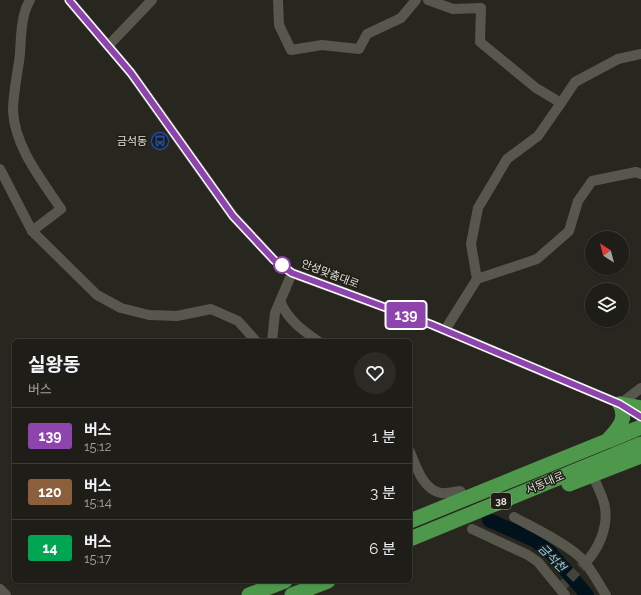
<!DOCTYPE html>
<html lang="ko">
<head>
<meta charset="utf-8">
<style>
	:root { --surface:#1e1d17; --page:#2b2a24; --text:#f1f3f6; --muted:#a1a2a1; --line:#3c3b36 }
	body { margin:0; font-family:Raleway,"Noto Sans KR",sans-serif; background:var(--page); color:var(--text); height:100vh; display:flex; flex-direction:column; font-size:15px; white-space:nowrap }
	* { box-sizing:border-box; margin:0 }
	p { font-size:13px; color:var(--muted) }
	.icon { flex:none; width:22px; height:22px; fill:none; stroke:currentColor; stroke-width:2; stroke-linecap:round; stroke-linejoin:round }
	.map { position:relative; flex:1; overflow:hidden }
	.side { position:absolute; left:12px; top:339px; width:400px; height:244px; display:flex; flex-direction:column; background:var(--surface); border-radius:6px; box-shadow:0 1px 3px #0004,0 0 0 1px var(--line) }
	.side>* { flex:none }
	.badge { padding:0 8px; border-radius:3px; font-size:14px; line-height:26px }
	.needle { width:26px; rotate:324deg }
	.fabs { position:absolute; left:585px; top:231px; display:grid; gap:8px }
	.fabs a { display:grid; place-items:center; width:44px; height:44px; border-radius:50%; background:var(--surface); box-shadow:0 1px 3px #0004,0 0 0 1px var(--line); font-size:20px }
	.map>.badge { position:absolute; translate:-50% -50%; box-shadow:0 0 0 2px #fff }
	.round { display:grid; place-items:center; flex:none; width:42px; height:42px; border-radius:21px; background:var(--page) }
	.headline { display:flex; align-items:center; justify-content:space-between; height:68px; padding:0 16px }
	h1 { font-size:19px; font-weight:700; line-height:30px }
	ul { padding:0; list-style:none }
	li { display:flex; align-items:center; gap:12px; height:56px; padding:0 16px; border-top:1px solid var(--line) }
	li div { flex:1 }
	li b { display:block; font-size:15px }
	li em { font-style:normal }
	li .badge { min-width:44px; font-weight:700; text-align:center }
	.map>svg:first-child { display:block }
	.lines { fill:none; stroke-linecap:round; stroke-linejoin:round }
	.river { stroke:#00121c; stroke-width:14 }
	.minor-tunnel { stroke:#44433b; stroke-width:10; stroke-dasharray:10 5; stroke-linecap:butt }
	.minor { stroke:#58574e; stroke-width:10 }
	.highway { stroke:#4e984c; stroke-width:15 }
	.line-casing { stroke:#fff; stroke-width:9 }
	.line { stroke:#8e44ad; stroke-width:6 }
	.stop-dot { fill:#fff; stroke:#8e44ad; stroke-width:2 }
	.labels { text-anchor:middle; dominant-baseline:central; stroke-width:3; stroke-linejoin:round; paint-order:stroke }
	.shield { fill:#1f1d16; stroke:#a8a6a0; stroke-width:1 }
	.shield-label { font-size:10px; font-weight:bold; fill:#e2e1db }
	.poi-label { font-size:11px; fill:#e2e1db; stroke:#1f1d16; text-anchor:end }
	.street-label { font-size:11px; fill:#e2e1db; stroke:#1f1d16 }
	.water-label { font-size:12px; font-style:italic; fill:#88d4f7; stroke:#1f1d16 }
</style>
</head>
<body>
<div class="map">
<svg width="641" height="595" viewBox="0 0 641 595">
	<rect width="100%" height="100%" fill="#28271f"/>
	<g class="lines">
		<path class="river" d="M489 520 534 540 550 552 587 595"/>
		<path class="minor-tunnel" d="M559 589 585 563"/>
		<g class="minor">
			<path d="M30 0C21 15 21 36 20 54 18 72 13 92 13 111 15 148 42 180 61 209L32 231 97 295 121 308 149 315 177 316 211 309 238 321 256 341"/>
			<path d="M69 0 131 73 233 216 274 260 292 273 430 324 620 404 641 417"/>
			<path d="M278 0 279 25 291 50 322 45 359 49 367 34 401 18 416 0"/>
			<path d="M428 0 453 9 481 8 480 42 536 88 561 103 575 82 618 59 641 54"/>
			<path d="M108 46 152 0"/>
			<path d="M0 169 32 231"/>
			<path d="M477 279 537 259 569 231 578 201 592 181 636 172 641 174"/>
			<path d="M280 301C288 320 302 330 318 341"/>
			<path d="M445 330 477 279 471 244 478 208 507 159 538 136 561 103"/>
			<path d="M272 341 275 313 292 273"/>
			<path d="M620 404 641 388"/>
			<path d="M410 452C416 466 423 490 441 493 447 494 454 492 460 491L466 498"/>
			<path d="M514 517C532 527 568 544 582 559 592 570 598 583 606 595"/>
			<path d="M472 529 528 555 538 562 565 595"/>
			<path d="M585 563C599 549 608 527 605 508 604 497 596 485 593 475"/>
			<path d="M0 589 6 595"/>
		</g>
		<g class="highway">
			<path d="M620 404 641 408"/>
			<path d="M610 440 641 427"/>
			<path d="M569 484 641 456"/>
			<path d="M410 521 607 441C618 429 628 420 620 404"/>
			<path d="M410 539 641 444"/>
			<path d="M249 595 285 581"/>
			<path d="M292 595 328 581"/>
		</g>
	</g>
	<g class="lines">
		<g class="line-casing">
			<path id="line" d="M69 0 131 73 233 216 274 260 292 273 430 324 620 404 641 417"/>
		</g>
		<use href="#line" class="line"/>
	</g>
	<defs>
		<g id="bus-ring" transform="scale(0.9)"><circle r="9.5" fill="#1f1d16" stroke="#1a4fb4" stroke-width="1.5"/><path d="M-5-6H5V4H4V6H2V4H-2V6H-4V4H-5ZM-3.5-4V0h7V-4ZM-3.5 1.2v1.5H-2V1.2ZM2 1.2v1.5H3.5V1.2Z" fill="#1a4fb4"/></g>
	</defs>
	<g fill-rule="evenodd">
		<use href="#bus-ring" x="160" y="141"/>
	</g>
	<circle class="stop-dot" cx="282" cy="265" r="8"/>
	<g class="labels">
		<rect class="shield" x="491" y="493" width="20" height="16" rx="3"/>
		<g class="shield-label">
			<text x="501" y="501">38</text>
		</g>
		<g class="poi-label">
			<text x="147" y="141">금석동</text>
		</g>
		<g class="street-label">
			<text transform="translate(330 274) rotate(21)">안성맞춤대로</text>
			<text transform="translate(545 483) rotate(-23)">서동대로</text>
		</g>
		<g class="water-label">
			<text transform="translate(552 558) rotate(45)">금석천</text>
		</g>
	</g>
</svg>
<div class="fabs">
<a><svg class="needle" viewBox="-14 -14 28 28"><path d="M0-13l5 13h-10z" fill="#e53935"/><path d="M0 13l5-13h-10z" fill="#a1a2a1"/></svg></a>
<a><svg class="icon" aria-label="layers" viewBox="0 0 24 24"><path d="M12 4l9 5-9 5-9-5zM3 14l9 5 9-5"/></svg></a>
</div>
<b class="badge" style="left:406px;top:315px;background:#8e44ad;color:#fff">139</b>
<section class="side">
<div class="headline"><div><h1>실왕동</h1><p>버스</p></div><a class="round"><svg class="icon" aria-label="heart" viewBox="0 0 24 24"><path d="M12 20l-8-8c-3-5 5-10 8-4 3-6 11-1 8 4z"/></svg></a></div>
<ul>
<li><span class="badge" style="background:#8e44ad;color:#fff">139</span><div><b>버스</b><p>15:12</p></div><em>1 분</em></li>
<li><span class="badge" style="background:#8b5e3c;color:#fff">120</span><div><b>버스</b><p>15:14</p></div><em>3 분</em></li>
<li><span class="badge" style="background:#00a651;color:#fff">14</span><div><b>버스</b><p>15:17</p></div><em>6 분</em></li>
</ul>
</section>
</div>
</body>
</html>
